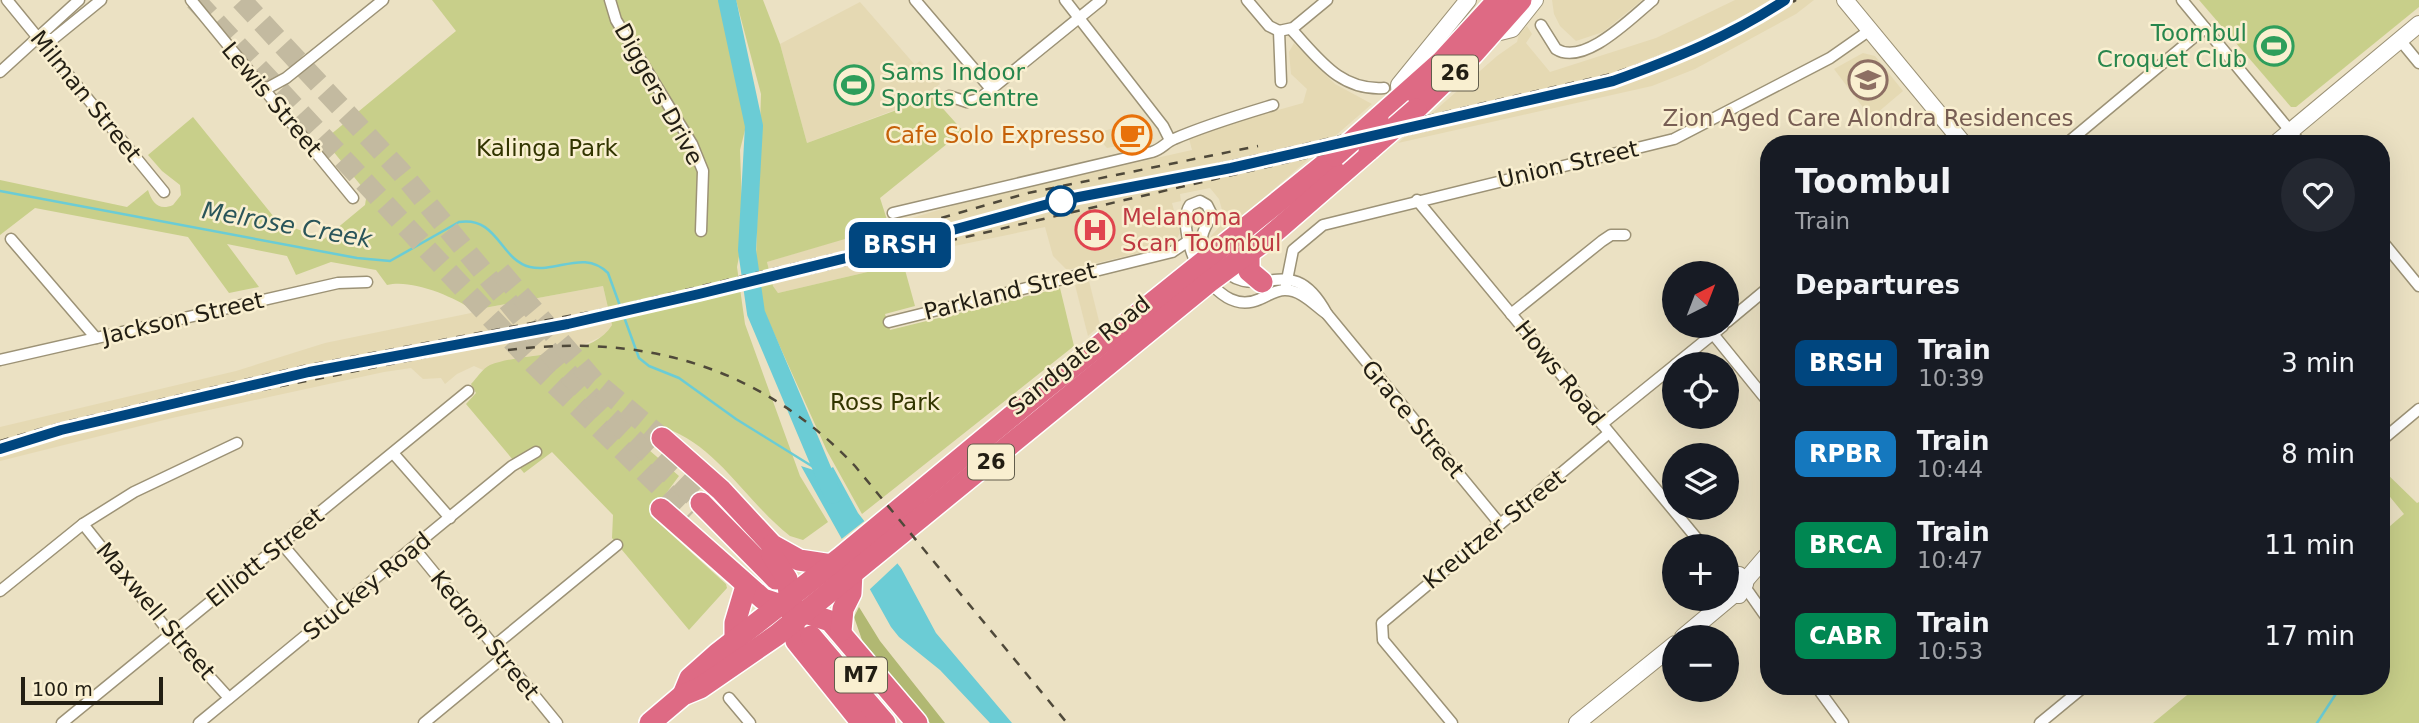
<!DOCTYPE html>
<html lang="en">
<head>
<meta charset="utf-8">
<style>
	:root { --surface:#171b24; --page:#242831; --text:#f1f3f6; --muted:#9ea1a6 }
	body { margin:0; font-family:"DejaVu Sans",sans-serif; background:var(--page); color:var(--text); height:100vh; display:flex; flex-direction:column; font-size:26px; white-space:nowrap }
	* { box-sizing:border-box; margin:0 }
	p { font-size:23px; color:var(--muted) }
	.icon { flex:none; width:38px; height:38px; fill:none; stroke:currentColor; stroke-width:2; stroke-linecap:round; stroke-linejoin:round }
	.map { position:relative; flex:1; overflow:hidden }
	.details { position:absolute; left:1760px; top:135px; width:630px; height:560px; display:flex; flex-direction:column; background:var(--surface); border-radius:28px; box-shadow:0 7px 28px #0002 }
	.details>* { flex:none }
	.badge { padding:0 14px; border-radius:10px; font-size:24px; line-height:46px }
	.needle { width:46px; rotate:42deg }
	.fabs { position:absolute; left:1662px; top:261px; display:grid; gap:14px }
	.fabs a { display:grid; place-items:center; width:77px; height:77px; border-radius:50%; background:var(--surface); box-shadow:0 7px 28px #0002; font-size:35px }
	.scale { position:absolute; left:21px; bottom:18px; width:142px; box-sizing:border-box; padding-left:7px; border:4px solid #221e13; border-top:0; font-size:19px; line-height:24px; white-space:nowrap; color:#221e13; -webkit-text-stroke:5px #f9efd0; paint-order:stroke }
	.map>.badge { position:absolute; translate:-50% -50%; box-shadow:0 0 0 4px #fff }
	h2 { padding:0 35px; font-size:26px; line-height:63px }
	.round { display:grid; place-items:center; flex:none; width:74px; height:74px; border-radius:37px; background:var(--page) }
	.headline { display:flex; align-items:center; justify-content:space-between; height:119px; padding:0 35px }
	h1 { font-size:33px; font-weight:600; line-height:52px }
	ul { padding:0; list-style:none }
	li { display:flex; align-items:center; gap:21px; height:91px; padding:0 35px }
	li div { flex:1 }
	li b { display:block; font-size:26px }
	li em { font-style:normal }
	li .badge { min-width:77px; font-weight:700; text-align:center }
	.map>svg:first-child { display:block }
	.built { fill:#e5d9b3 }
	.green { fill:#c8cf8a }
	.forest { fill:#b1b872 }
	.water { fill:#6bccd5 }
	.pier { fill:#ebe1c3 }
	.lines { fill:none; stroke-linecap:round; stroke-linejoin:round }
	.stream { stroke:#6bccd5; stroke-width:2.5 }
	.river { stroke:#6bccd5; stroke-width:18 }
	.highway-tunnel { stroke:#c3baa0; stroke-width:21; stroke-dasharray:21 10; stroke-linecap:butt }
	.street-casing { stroke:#9c9276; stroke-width:13 }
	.secondary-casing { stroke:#9c9276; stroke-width:18 }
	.highway-casing { stroke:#fff; stroke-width:24 }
	.street { stroke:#fff; stroke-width:10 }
	.secondary { stroke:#fff; stroke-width:16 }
	.highway { stroke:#de6a84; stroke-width:21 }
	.rail { stroke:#4f493a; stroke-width:2.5; stroke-dasharray:9 9; stroke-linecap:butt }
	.highway-bridge-casing { stroke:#fff; stroke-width:24; stroke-linecap:butt }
	.highway-bridge { stroke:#de6a84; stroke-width:21 }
	.line-casing { stroke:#fff; stroke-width:16 }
	.line { stroke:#00467f; stroke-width:10 }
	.stop-dot { fill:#fff; stroke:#00467f; stroke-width:3.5 }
	.labels { text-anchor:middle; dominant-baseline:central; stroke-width:5; stroke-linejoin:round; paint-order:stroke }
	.shield { fill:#f9efd0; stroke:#625d4c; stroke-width:2 }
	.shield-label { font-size:21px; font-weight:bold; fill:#221e13 }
	.leisure-label { font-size:23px; fill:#27864d; stroke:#f9efd0; text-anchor:end }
	.street-label { font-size:23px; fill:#221e13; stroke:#f9efd0 }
	.education-label { font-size:23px; fill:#785e54; stroke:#f9efd0 }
	.food-label { font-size:23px; fill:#c56008; stroke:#f9efd0; text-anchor:end }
	.park-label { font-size:23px; fill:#323500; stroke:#f9efd0 }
	.health-label { font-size:23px; fill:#be3a42; stroke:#f9efd0; text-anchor:start }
	.water-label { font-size:24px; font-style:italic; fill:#2a555a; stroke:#f9efd0 }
</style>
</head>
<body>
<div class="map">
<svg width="2419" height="723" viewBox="0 0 2419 723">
	<rect width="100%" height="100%" fill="#ebe1c3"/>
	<g class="built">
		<path d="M1552 0H1642L1603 32 1576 41 1560 26 1554 14Z"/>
		<path d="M1735 0H1814L1796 14 1695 69 1652 86 1398 143 1497 56 1517 42 1519 34 1527 26 1532 34 1526 43 1550 72 1656 38Z"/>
		<path d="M860 2 915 65 920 61 940 84 913 103 807 143 780 44Z"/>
		<path d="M1294 43 1335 84 1372 104 1213 242 1211 236 1225 221 1219 199 1210 188 1180 194 1181 201 1172 203 1180 233 1173 245 1067 270 1053 256 1045 227 916 254 876 270 778 293 773 286 767 262 978 198 1192 150 1188 135 1303 103 1307 89 1291 74 1289 52Z"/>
		<path d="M1863 53 1875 56 1903 91 1871 118 1834 69Z"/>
		<path d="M1141 122 1154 139 1107 148 1094 133Z"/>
		<path d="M1089 281 1100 325 1088 336 1075 285Z"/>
		<path d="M603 286 612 325 607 334 570 351 516 358 483 370 474 366 457 374 445 384 441 378 423 379 411 368 384 372 172 418 0 461V427L236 371 325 343 471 313 473 310Z"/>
	</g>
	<g class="green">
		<path d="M432 0H719L748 118 740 150 743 235 737 267 745 324 800 476 828 522 803 540 790 536C747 503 718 446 665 428L649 450 679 476 650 515 726 584 727 588 689 630 612 538 613 515 552 452 524 473 466 404 476 393 471 384C477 378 482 369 490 365 524 351 591 360 612 325L603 286 473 310C452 296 412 279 387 285L376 270 331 262 296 275 287 256 227 244 259 287 229 293 188 237 35 208 0 235V180L127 207 148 190C152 203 159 211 173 205L181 195 180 185 162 171 148 155 193 117 278 222 324 239 365 205 367 193 324 140 456 31Z"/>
		<path d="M736 0H763L780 44 807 143 913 104 929 93 963 131 880 198 889 226 767 262 773 286 778 293 876 270 902 259 915 306 885 314 890 330 1060 288 1074 346 862 514 827 451 763 309 756 260 761 94Z"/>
		<path d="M2199 0H2419V7L2296 107H2291Z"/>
		<path d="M2382 469 2417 503 2419 502V723H2153L2198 686H2382V533L2404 514 2382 487Z"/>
	</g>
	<path class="forest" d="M859 607 880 641 945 723H930L862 640 854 617Z"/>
	<path class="water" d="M801 466 823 473 833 467 858 513 901 568 936 633 1012 723H990L940 670 899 637 891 627Z"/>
	<path class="pier" d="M867 519 900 561 868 591 839 541Z"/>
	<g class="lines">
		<g class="stream">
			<path d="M0 191 357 258 390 261 459 222C498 216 500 260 530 267 557 273 584 249 608 273L639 358 649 366 679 378 736 419 823 473"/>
			<path d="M2317 723 2341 686"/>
		</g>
		<path class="river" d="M727 0 754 126 747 250 756 313 833 495"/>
		<g class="highway-tunnel">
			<path d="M195 0 534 364 690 516"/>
			<path d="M241 0 401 172 561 366 604 411 701 503"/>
			<path d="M500 271 594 381 662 438"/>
		</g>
		<g class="street-casing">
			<g id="street">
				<path d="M7 0 164 192"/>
				<path d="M191 0 353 198"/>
				<path d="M610 0 616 20 692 144 703 171 701 231"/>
				<path d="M915 0 991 89"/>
				<path d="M1065 0 1163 126 1170 140"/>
				<path d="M1247 0 1269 26 1279 31"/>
				<path d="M2182 0 2301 144"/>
				<path d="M1541 25 1556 49C1584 67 1632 17 1653 0"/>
				<path d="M1291 29C1319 59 1340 91 1384 88"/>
				<path d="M1279 31 1293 28 1327 0"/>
				<path d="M1279 31 1281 82"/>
				<path d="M39 39H53L101 0"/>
				<path d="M2400 40 2419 63"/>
				<path d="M0 72 79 0"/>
				<path d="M264 90 286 78 383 0"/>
				<path d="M949 96 967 102 979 99 1101 0"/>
				<path d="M1944 144 1956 133"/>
				<path d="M2066 144 2205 28"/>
				<path d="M1417 200 1703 546"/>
				<path d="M893 213 1152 152C1162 149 1166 142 1174 139 1206 125 1240 115 1273 105"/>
				<path d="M11 239 96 338"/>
				<path d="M2382 241 2419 286"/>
				<path d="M1198 267C1190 252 1180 219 1190 205L1200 201 1207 205 1211 213C1210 222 1202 229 1202 239 1203 247 1211 256 1216 262 1257 312 1289 243 1327 314L1500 524"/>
				<path d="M1208 280C1221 296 1238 309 1260 299 1268 296 1275 290 1285 290 1302 290 1314 305 1327 314"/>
				<path d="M1286 285 1293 250 1323 225 1674 139 1830 58 1870 30"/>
				<path d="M1511 314 1602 241 1611 235H1625"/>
				<path d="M889 322 1172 252 1190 240"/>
				<path d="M1727 322 1769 287"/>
				<path d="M1713 334 1769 403"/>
				<path d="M0 360 338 283 367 282"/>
				<path d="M1676 364 1723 326"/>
				<path d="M1602 424 1675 365"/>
				<path d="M2382 440 2419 409"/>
				<path d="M393 453 450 518"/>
				<path d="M83 524 170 633 229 698"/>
				<path d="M282 544 338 610"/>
				<path d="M414 548 557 723"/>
				<path d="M1745 587 1769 621"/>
				<path d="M0 591 83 524 134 492 237 443"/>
				<path d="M494 646 617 545"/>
				<path d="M1816 686 1843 723"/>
				<path d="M729 698 750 723"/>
				<path d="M62 723 468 391"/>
				<path d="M199 723 512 466 536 452"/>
				<path d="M424 723 504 657"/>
				<path d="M1452 723 1383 640 1382 623 1609 433"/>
				<path d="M2040 723 2085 686"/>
			</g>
		</g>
		<g class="secondary-casing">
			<g id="secondary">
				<path d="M1845 0 1964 144"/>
				<path d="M1492 34 1512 29 1535 0"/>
				<path d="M1400 100 1399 85 1468 0"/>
				<path d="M2275 144 2419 24"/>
				<path d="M1727 576 1739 575 1745 584 1739 595 1727 593"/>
				<path d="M1745 581 1769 553"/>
				<path d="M1683 637 1732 596"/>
				<path d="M1577 723 1675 644"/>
			</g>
		</g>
		<g class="highway-casing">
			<g id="highway">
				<path d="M1416 109 1473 54 1521 0"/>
				<path d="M1378 118 1442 61 1498 0"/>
				<path d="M1249 253V271L1262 282"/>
				<path d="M662 438 721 490 772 545 799 560 832 565"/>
				<path d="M701 503 776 579"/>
				<path d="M661 509 763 599 830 621 917 723"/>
				<path d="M772 545V555L787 579 796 641 862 723"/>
				<path d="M841 631 843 609 851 593 852 572"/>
				<path d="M811 636 885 723"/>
				<path d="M735 640V623L746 586"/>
				<path d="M683 695 690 678 717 654 840 558 1030 401 1335 156"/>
				<path d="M650 723 683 695 700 688 777 635 1209 282 1262 243 1369 150"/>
			</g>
		</g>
		<use href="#street" class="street"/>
		<use href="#secondary" class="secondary"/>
		<use href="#highway" class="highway"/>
		<g class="rail">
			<path d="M1197 169 1611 74C1669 55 1722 33 1774 0"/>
			<path d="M924 223 1028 193 1258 146"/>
			<path d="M941 233 1063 200 1207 172"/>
			<path d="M508 350C643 333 760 366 855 466L1067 723"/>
			<path d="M0 441 61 423 304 366 606 309 948 227"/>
			<path d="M0 454 61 436 237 395 609 320 1615 86C1680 64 1738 38 1796 0"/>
		</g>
		<g class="highway-bridge-casing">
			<g id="highway-bridge">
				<path d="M1369 150 1416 109"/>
				<path d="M1335 156 1378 118"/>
			</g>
		</g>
		<use href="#highway-bridge" class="highway-bridge"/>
	</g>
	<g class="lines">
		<g class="line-casing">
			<path id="line" d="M0 449 61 430 309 372 568 324 699 294 879 250 1063 200 1231 168 1613 81C1674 59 1731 36 1785 0"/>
		</g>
		<use href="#line" class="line"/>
	</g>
	<defs>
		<g id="stadium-ring" transform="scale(2.0125)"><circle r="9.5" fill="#f9efd0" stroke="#2e9e5b" stroke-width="1.5"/><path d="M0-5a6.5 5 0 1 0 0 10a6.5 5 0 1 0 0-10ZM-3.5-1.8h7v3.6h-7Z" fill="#2e9e5b"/></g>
		<g id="school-ring" transform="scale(2.0125)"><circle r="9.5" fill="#f9efd0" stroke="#8d6e63" stroke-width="1.5"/><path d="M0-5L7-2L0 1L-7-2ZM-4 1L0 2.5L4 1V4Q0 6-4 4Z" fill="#8d6e63"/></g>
		<g id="cafe-ring" transform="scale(2.0125)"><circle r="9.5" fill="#f9efd0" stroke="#e8710a" stroke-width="1.5"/><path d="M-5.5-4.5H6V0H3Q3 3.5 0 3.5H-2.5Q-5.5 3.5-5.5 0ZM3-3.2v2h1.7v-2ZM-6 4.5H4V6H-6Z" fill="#e8710a"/></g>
		<g id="hospital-ring" transform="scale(2.0125)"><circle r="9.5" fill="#f9efd0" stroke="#e0444e" stroke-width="1.5"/><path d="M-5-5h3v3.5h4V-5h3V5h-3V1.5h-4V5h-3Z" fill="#e0444e"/></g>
	</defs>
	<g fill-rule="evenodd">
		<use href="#stadium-ring" x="2274" y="46"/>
		<use href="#school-ring" x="1868" y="80"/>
		<use href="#stadium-ring" x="854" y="85"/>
		<use href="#cafe-ring" x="1132" y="135"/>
		<use href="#hospital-ring" x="1095" y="230"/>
	</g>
	<circle class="stop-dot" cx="1061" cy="201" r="14"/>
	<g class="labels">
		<g class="shield">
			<rect x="1432" y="55.5" width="46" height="35" rx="5"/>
			<rect x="968" y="444.5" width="46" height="35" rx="5"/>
			<rect x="835" y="657.5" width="52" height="35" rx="5"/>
		</g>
		<g class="shield-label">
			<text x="1455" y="73">26</text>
			<text x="991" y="462">26</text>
			<text x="861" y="675">M7</text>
		</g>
		<g class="leisure-label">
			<text x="2247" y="33">Toombul<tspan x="2247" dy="26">Croquet Club</tspan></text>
			<text x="881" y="72" text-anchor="start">Sams Indoor<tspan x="881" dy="26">Sports Centre</tspan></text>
		</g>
		<g class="street-label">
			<text transform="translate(659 94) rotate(61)">Diggers Drive</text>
			<text transform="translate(86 96) rotate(51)">Milman Street</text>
			<text transform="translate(272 99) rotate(50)">Lewis Street</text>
			<text transform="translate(1568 164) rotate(-13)">Union Street</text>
			<text transform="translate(1010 291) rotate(-14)">Parkland Street</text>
			<text transform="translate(183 318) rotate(-13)">Jackson Street</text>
			<text transform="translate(1079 355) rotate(-39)">Sandgate Road</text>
			<text transform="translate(1560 373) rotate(51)">Hows Road</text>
			<text transform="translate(1413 419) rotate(50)">Grace Street</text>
			<text transform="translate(1494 529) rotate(-39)">Kreutzer Street</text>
			<text transform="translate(265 557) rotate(-39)">Elliott Street</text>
			<text transform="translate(367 586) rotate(-39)">Stuckey Road</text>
			<text transform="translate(156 611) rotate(50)">Maxwell Street</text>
			<text transform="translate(485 635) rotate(51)">Kedron Street</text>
		</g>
		<g class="education-label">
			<text x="1868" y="118">Zion Aged Care Alondra Residences</text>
		</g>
		<g class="food-label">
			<text x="1105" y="135">Cafe Solo Expresso</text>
		</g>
		<g class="park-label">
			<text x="547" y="148">Kalinga Park</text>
			<text x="885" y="402">Ross Park</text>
		</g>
		<g class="health-label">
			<text x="1122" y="217">Melanoma<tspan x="1122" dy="26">Scan Toombul</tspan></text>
		</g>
		<g class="water-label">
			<text transform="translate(287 225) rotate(10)">Melrose Creek</text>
		</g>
	</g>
</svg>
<div class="fabs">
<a><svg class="needle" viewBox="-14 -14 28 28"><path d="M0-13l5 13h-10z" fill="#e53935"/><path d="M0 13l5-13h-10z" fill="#9ea1a6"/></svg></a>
<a><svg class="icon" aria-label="locate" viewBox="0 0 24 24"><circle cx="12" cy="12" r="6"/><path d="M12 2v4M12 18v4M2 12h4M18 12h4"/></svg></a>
<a><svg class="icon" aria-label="layers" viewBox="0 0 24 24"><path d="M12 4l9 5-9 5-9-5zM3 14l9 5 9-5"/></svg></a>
<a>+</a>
<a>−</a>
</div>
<div class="scale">100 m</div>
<b class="badge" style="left:900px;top:245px;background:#00467f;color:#fff">BRSH</b>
<section class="details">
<div class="headline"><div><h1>Toombul</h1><p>Train</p></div><a class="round"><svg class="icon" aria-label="heart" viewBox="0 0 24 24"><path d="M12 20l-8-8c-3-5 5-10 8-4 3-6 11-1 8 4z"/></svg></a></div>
<h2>Departures</h2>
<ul>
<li><span class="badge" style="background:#00467f;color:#fff">BRSH</span><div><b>Train</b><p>10:39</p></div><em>3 min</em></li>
<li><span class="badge" style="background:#1578be;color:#fff">RPBR</span><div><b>Train</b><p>10:44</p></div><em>8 min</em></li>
<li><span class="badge" style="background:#008752;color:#fff">BRCA</span><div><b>Train</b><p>10:47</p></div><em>11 min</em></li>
<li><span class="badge" style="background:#008752;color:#fff">CABR</span><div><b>Train</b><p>10:53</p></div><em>17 min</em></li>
</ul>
</section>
</div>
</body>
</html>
